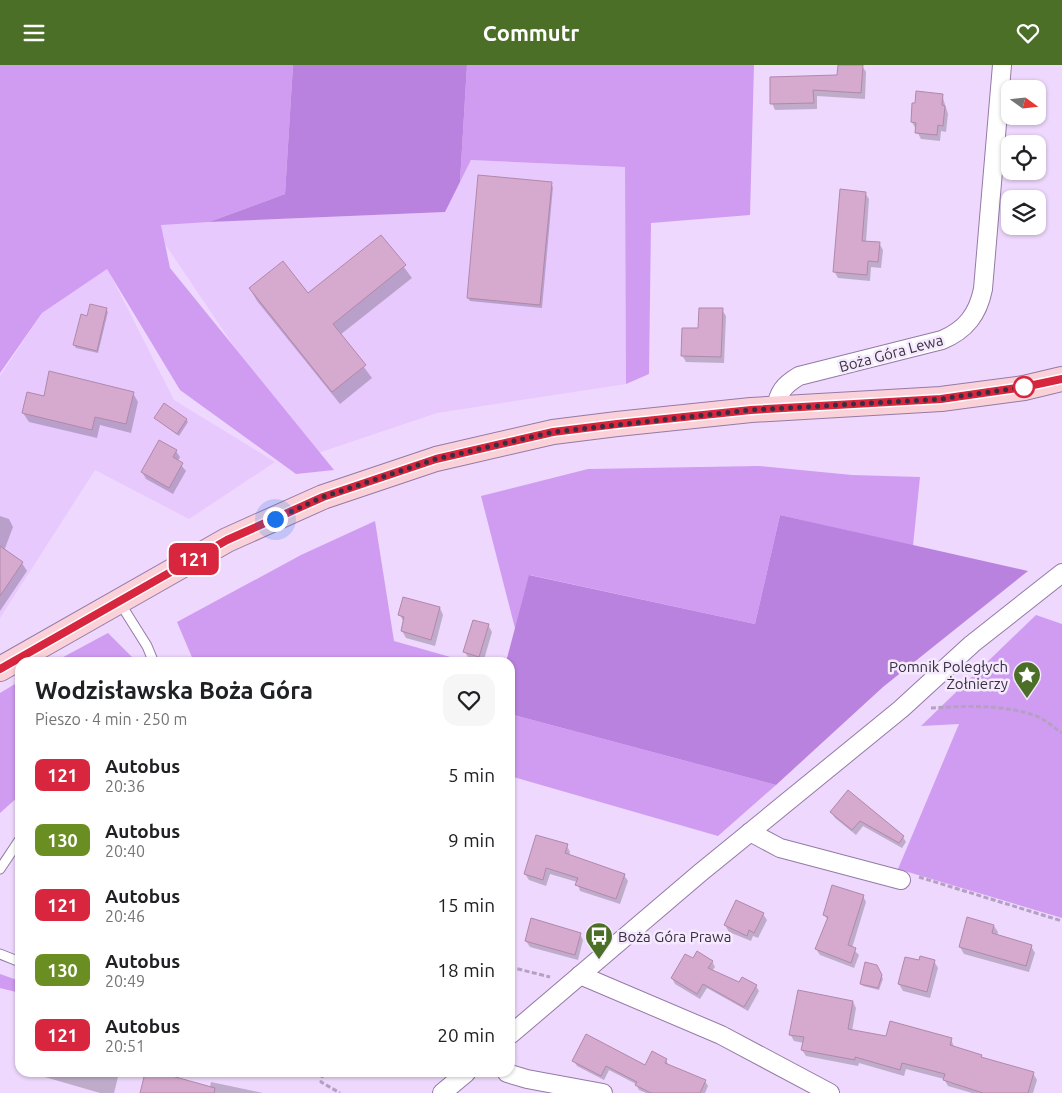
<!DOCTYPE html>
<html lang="pl">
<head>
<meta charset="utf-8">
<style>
	:root { --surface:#fff; --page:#f6f6f6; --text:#202124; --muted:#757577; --accent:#4c6f27 }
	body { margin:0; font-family:Ubuntu,sans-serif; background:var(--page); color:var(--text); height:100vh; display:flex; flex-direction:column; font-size:19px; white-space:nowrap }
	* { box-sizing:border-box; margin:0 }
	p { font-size:16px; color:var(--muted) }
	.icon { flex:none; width:28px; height:28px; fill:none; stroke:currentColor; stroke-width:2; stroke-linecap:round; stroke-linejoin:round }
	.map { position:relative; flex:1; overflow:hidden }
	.sheet { position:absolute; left:15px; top:592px; width:500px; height:420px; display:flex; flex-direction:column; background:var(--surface); border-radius:15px; box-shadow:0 1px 4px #0004 }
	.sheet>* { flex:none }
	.badge { padding:0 10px; border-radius:8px; font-size:18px; line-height:32px }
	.needle { width:32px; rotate:105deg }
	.controls { position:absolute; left:1001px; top:15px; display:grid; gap:10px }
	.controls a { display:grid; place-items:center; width:45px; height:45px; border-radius:10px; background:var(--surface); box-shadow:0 1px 4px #0004; font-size:25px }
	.you { position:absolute; width:25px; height:25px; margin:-12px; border:4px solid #fff; border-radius:50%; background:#1a73e8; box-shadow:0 0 0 8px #1a73e833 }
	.map>.badge { position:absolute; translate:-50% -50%; box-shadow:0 0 0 2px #fff }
	.round { display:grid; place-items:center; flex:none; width:52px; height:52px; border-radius:15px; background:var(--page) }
	.headline { display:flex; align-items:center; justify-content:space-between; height:85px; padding:0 20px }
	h1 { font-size:24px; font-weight:700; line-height:38px }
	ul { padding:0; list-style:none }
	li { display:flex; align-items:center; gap:15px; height:65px; padding:0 20px }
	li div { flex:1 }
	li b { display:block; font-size:19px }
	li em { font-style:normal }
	li .badge { min-width:55px; font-weight:700; text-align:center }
	header { display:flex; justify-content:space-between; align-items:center; height:65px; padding:0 20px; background:var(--accent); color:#fff; font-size:22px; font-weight:700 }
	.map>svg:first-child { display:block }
	.built { fill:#e8c9fe }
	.green { fill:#cf9cf1 }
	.forest { fill:#ba82df }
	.shadow { fill:#0003 }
	.building { fill:#d5aace; stroke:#b188ab }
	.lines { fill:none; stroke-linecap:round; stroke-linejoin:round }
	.service-casing { stroke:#947aa6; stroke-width:11 }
	.minor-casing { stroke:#947aa6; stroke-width:20 }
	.secondary-casing { stroke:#947aa6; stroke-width:26 }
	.path { stroke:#b4a1c1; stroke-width:3; stroke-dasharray:5 2.5; stroke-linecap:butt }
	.service { stroke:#fff; stroke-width:9 }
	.minor { stroke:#fff; stroke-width:18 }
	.secondary { stroke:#fad1d9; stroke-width:24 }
	.line-casing { stroke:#fff; stroke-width:11 }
	.line { stroke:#d7263d; stroke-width:8 }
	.walk { stroke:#3a2f42; stroke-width:5; stroke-dasharray:0 9 }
	.stop-dot { fill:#fff; stroke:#d7263d; stroke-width:2.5 }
	.labels { text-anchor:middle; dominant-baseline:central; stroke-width:5; stroke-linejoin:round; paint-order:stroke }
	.street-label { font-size:15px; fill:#3a2f42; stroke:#f5eafd }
	.poi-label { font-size:15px; fill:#3a2f42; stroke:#f5eafd; text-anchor:end }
</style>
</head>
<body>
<header><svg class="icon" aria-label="menu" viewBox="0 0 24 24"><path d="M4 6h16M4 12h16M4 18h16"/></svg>Commutr<svg class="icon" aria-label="heart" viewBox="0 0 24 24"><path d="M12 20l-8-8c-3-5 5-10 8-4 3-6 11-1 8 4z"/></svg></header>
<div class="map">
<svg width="1062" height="1028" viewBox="0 0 1062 1028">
	<rect width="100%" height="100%" fill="#eed8fd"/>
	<g class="built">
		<path d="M471 95 625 102 626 319 437 348 318 388 254 311 165 179 161 159 444 147Z"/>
		<path d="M107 203 174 335 275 397 189 454 95 405 0 553V311L42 248Z"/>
	</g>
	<g class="green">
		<path d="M0 0H293L285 129 209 157 161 160 170 203 334 405 296 409 180 325 107 204 42 248 0 308Z"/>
		<path d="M467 0H754L750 150 651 158 649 309 626 319 625 102 471 95 460 117Z"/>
		<path d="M759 401 852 410 920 412 913 481 780 450 755 559 530 510 516 567 481 431 588 404Z"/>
		<path d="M375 456 394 576 468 597H194L177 557 301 490Z"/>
		<path d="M1036 550 1062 559V853L898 804 959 659 921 661Z"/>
		<path d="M108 568 137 597H54Z"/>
		<path d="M20 616V730L0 748V628Z"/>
		<path d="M510 649 776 720 718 771 510 711Z"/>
		<path d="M0 909 20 916V928L0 923Z"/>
	</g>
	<g class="forest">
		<path d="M293 0H467L460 117 445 147 209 157 285 129Z"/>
		<path d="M780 450 1028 506 883 622 776 720 510 649V598L506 597 529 510 755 559Z"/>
	</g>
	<g class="shadow">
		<path d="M839 0 862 1 866 7 865 34 817 31V44L775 45 772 38 838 12Z"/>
		<path d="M942 30 948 49 946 67 941 66 940 76 921 74 912 57Z"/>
		<path d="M551 119 553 122 542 243 470 236 468 233Z"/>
		<path d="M865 128 869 134 866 177 879 178 883 185 881 203 871 202 870 216 838 213 834 206Z"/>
		<path d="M381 171 412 213 340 270 372 313 340 339 257 236 250 224 308 229Z"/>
		<path d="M106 244 108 247 98 288 76 283 74 280Z"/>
		<path d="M722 245 726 251 724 298 686 297 682 290Z"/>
		<path d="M133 328 138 337 131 368 100 360 97 373 29 357 23 348 45 332Z"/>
		<path d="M155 353 186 354 188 357 179 371Z"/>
		<path d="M176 386 180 392 178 396 186 406 173 429 146 414 142 407Z"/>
		<path d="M0 451 9 454 13 462 4 486 22 498 27 506 0 546Z"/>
		<path d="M440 543 443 550 435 581 406 573 402 566 403 556 400 550Z"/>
		<path d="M488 560 492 567 483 598 469 594 465 587Z"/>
		<path d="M848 727 903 772 906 777 902 783 863 761 856 770 835 753 831 747Z"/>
		<path d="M567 781 570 787 569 791 624 810 628 816 620 839 580 826 577 817 550 809 546 821 529 815 525 809Z"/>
		<path d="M863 831 866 837 852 883 859 890 854 903 820 890 816 884 828 855 824 850Z"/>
		<path d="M763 849 767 855 758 873 753 871 751 876 729 867 725 860Z"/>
		<path d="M994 861 998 867 997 871 1031 881 1035 888 1029 907 964 889 960 882Z"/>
		<path d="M580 869 583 875 578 895 530 882 526 876Z"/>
		<path d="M693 895 712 896 715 902 712 906 739 919 756 921 759 926 748 946 707 923 700 934 675 919 672 913Z"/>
		<path d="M934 896 938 903 930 933 903 926 899 919 920 897Z"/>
		<path d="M876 901 883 914 879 925 863 921 861 918Z"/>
		<path d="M853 937 856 943 852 966 887 973 951 974 954 982 981 991 983 994 1033 1008 1037 1015 1033 1028H972L948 1021 944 1014 906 1004 904 1011 859 998 858 1001 806 991 802 985 804 978 794 976 790 969Z"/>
		<path d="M666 995 669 1001 705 1016 708 1021 705 1028H646L639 1025 636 1019 609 1005 604 1015 577 1001 574 996 646 1002Z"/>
		<path d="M31 1008H119L114 1028H100Z"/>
		<path d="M146 1008 210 1022 211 1017 263 1028H141Z"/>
	</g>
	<g class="building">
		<path d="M838 0H863L861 28 813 25 814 38 770 39V12L837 10Z"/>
		<path d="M916 26 943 29 942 40 945 41 943 61 938 60 937 70 915 68 916 58 911 57 912 38H915Z"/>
		<path d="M478 110 552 117 540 240 467 233Z"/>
		<path d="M840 124 866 127 862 176 880 177 878 197 868 196 867 210 833 207Z"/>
		<path d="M381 170 406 200 333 259 366 300 332 327 249 223 283 196 308 228Z"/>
		<path d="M90 239 107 243 97 286 73 280 81 249 87 251Z"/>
		<path d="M699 243H723L721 292 681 291 682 263H698Z"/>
		<path d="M49 306 134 327 126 359 95 352 92 365 22 348 27 327 44 331Z"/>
		<path d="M164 338 187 354 177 369 154 353Z"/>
		<path d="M159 375 177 385 173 392 183 398 169 423 141 407Z"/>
		<path d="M0 481 23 497 0 531Z"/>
		<path d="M403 532 440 542 431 575 401 566 404 552 398 550Z"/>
		<path d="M473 555 489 559 479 592 463 587Z"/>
		<path d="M848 725 904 771 899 778 860 756 852 765 830 747Z"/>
		<path d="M536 770 568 779 565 788 625 809 616 834 575 820 578 813 546 803 543 815 524 809Z"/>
		<path d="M832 820 864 830 848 880 856 883 851 898 815 884 828 852 823 850Z"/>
		<path d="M736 835 764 848 754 868 749 865 747 871 724 860Z"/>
		<path d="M967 852 994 860 992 868 1032 880 1026 901 959 882Z"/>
		<path d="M531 853 581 868 575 890 525 876Z"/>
		<path d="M697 886 713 896 708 903 739 917 742 912 757 920 744 942 703 919 697 929 671 913 685 889 693 893Z"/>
		<path d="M920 891 935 895 927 927 898 919 905 892 919 895Z"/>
		<path d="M865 897 877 900 882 910 878 923 860 919Z"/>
		<path d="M798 925 853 936 848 964 886 971 890 956 952 973 950 980 982 990 981 992 1034 1007 1028 1028H983L943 1015 945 1009 902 998 900 1005 855 992V995L801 985 804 972 789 970Z"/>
		<path d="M586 969 645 1000 652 986 667 994 665 998 706 1015 700 1028H651L635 1020 637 1017 606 1001 601 1011 572 996Z"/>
		<path d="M145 1008H173L172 1011 215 1023 214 1028H140Z"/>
	</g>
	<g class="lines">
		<g class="service-casing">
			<g id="service">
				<path d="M120 538 147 581 154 598"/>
				<path d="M0 804 20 774"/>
				<path d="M0 889 20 897"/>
			</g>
		</g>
		<g class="minor-casing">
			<g id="minor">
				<path d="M776 344C778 327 784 320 799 311L942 275C966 265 978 249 983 224L1002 0"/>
				<path d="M750 767 780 783 901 815"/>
				<path d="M580 910 721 970 830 1028"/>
				<path d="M510 970 700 808 901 644 972 579 1062 508"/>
				<path d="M507 1008 527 1014 603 1028"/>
				<path d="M442 1028 466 1008"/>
			</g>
		</g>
		<g class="secondary-casing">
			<path id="secondary" d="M0 604 227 475 323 432 436 394 553 367 617 359 751 345 941 334 1024 323 1062 314"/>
		</g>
		<g class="path">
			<path d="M931 643C965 641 1004 639 1036 651 1045 654 1054 663 1062 668"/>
			<path d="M919 812 1062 856"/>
			<path d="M510 902 550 912"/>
			<path d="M323 1008 321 1017 340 1028"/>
		</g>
		<use href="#service" class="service"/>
		<use href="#minor" class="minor"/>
		<use href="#secondary" class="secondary"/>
	</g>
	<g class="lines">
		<g class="line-casing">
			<path id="line" d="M0 604 227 475 323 432 436 394 553 367 617 359 751 345 941 334 1024 322 1062 314"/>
		</g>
		<use href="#line" class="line"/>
		<path class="walk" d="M275 454 323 432 436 394 553 367 751 345 941 334 1024 322"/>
	</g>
	<defs>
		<g id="sight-pin" transform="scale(1.4375)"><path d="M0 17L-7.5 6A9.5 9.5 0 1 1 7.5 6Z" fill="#4c6f27" stroke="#f5eafd"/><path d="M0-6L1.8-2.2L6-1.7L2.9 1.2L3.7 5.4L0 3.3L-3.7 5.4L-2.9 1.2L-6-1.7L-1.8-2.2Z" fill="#fff"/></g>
		<g id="bus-pin" transform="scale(1.4375)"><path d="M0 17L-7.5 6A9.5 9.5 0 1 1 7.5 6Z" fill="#4c6f27" stroke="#f5eafd"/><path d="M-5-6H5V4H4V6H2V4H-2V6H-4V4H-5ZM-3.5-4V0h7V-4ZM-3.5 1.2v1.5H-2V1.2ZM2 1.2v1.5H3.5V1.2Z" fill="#fff"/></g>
	</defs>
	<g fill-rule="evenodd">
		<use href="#sight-pin" x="1027" y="610"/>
		<use href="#bus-pin" x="599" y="871"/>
	</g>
	<circle class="stop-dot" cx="1024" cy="322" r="10"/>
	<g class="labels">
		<g class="street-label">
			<text transform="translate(891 288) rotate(-15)">Boża Góra Lewa</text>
		</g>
		<g class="poi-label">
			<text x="1008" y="601">Pomnik Poległych<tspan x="1008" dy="17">Żołnierzy</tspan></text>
			<text x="618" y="871" text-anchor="start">Boża Góra Prawa</text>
		</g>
	</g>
</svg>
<div class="controls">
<a><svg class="needle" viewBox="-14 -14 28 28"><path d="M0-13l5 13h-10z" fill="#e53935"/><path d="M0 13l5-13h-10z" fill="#757577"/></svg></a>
<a><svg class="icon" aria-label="locate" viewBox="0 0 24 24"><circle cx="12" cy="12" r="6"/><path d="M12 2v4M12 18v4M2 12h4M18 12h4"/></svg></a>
<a><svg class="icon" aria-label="layers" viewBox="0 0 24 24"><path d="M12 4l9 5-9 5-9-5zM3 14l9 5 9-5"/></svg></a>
</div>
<div class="you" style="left:275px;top:454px"></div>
<b class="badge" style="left:194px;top:494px;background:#d7263d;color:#fff">121</b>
<section class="sheet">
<div class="headline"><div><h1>Wodzisławska Boża Góra</h1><p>Pieszo · 4 min · 250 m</p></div><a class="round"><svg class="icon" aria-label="heart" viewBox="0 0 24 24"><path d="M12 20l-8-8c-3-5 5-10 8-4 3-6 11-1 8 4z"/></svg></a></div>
<ul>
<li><span class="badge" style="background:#d7263d;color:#fff">121</span><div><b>Autobus</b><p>20:36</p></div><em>5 min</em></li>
<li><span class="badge" style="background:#6b8e23;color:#fff">130</span><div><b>Autobus</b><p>20:40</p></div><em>9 min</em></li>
<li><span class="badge" style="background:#d7263d;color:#fff">121</span><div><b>Autobus</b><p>20:46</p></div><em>15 min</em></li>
<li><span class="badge" style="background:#6b8e23;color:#fff">130</span><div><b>Autobus</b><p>20:49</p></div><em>18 min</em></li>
<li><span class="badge" style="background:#d7263d;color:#fff">121</span><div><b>Autobus</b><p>20:51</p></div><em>20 min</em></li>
</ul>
</section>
</div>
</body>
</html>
